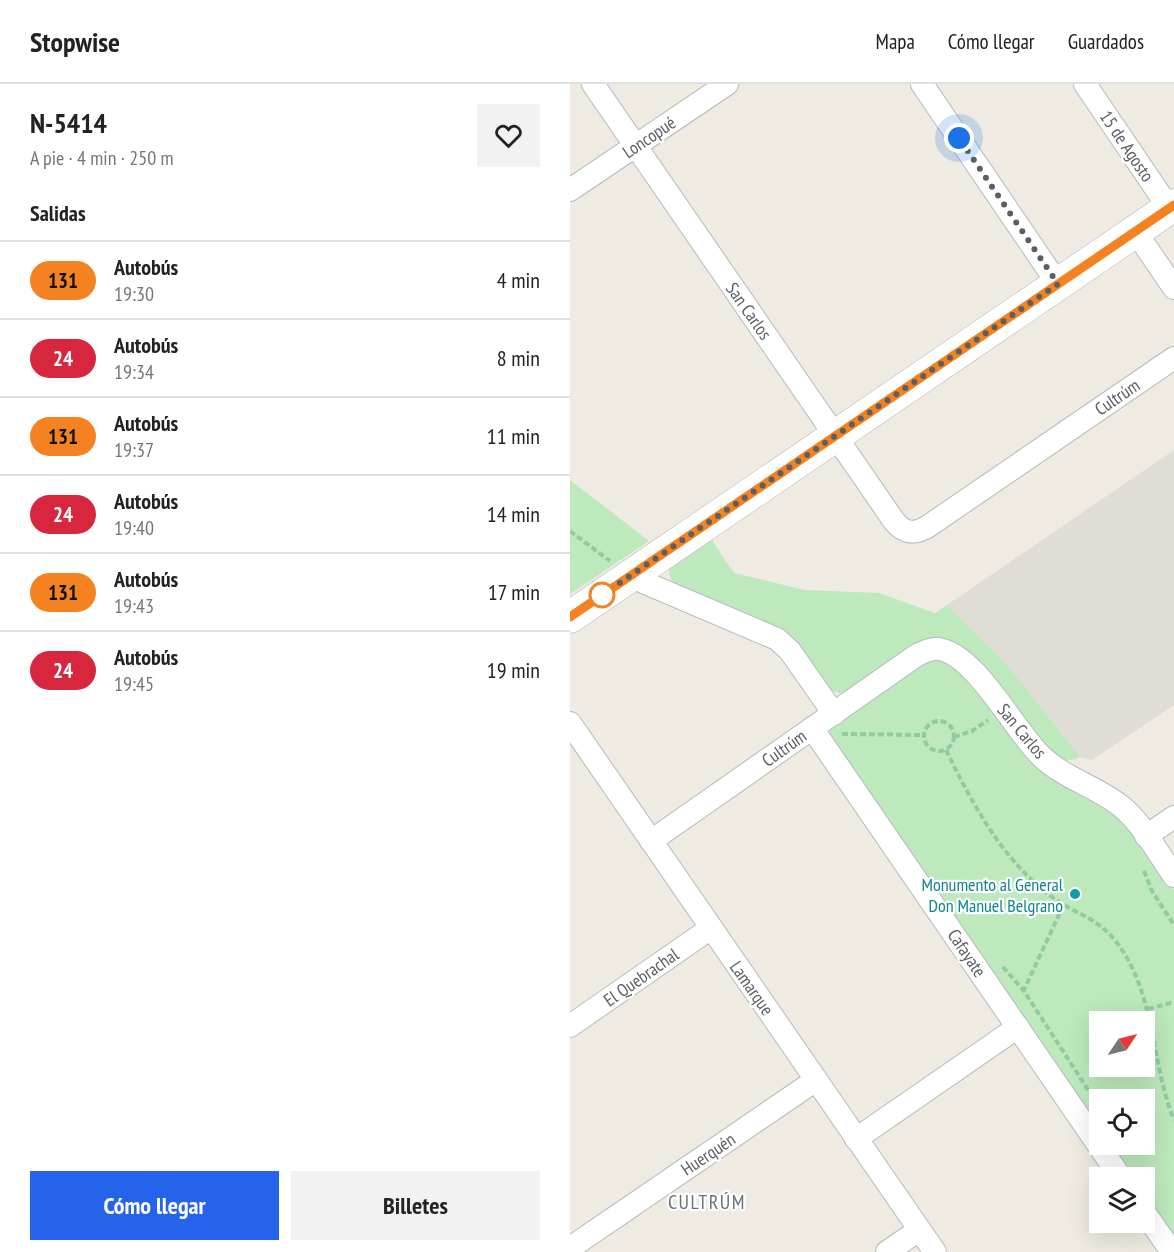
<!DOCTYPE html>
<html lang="es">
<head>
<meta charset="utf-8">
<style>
	:root { --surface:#fff; --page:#f2f2f2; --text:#222; --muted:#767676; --line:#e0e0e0; --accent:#2563eb }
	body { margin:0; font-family:"PT Sans Narrow",sans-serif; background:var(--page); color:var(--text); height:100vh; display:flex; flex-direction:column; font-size:22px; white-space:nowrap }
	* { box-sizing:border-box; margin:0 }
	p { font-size:20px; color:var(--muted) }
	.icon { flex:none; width:33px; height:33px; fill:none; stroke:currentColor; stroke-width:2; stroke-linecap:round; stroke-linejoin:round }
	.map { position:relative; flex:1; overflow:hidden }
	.side { display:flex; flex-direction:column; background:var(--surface); width:570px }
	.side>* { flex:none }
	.badge { padding:0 12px; border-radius:20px; font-size:21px; line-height:39px }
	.needle { width:39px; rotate:55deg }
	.fabs { position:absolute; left:519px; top:927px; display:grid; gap:12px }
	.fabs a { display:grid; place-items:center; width:66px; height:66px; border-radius:0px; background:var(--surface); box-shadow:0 6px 24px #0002; font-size:30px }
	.you { position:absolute; width:30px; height:30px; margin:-15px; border:4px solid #fff; border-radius:50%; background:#1a73e8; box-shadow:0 0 0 9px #1a73e833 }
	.map>.badge { position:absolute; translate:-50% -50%; box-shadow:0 0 0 3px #fff }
	h2 { padding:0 30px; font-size:22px; line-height:54px }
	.round { display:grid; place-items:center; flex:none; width:63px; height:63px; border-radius:0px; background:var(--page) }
	.head { display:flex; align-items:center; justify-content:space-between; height:102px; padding:0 30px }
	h1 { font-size:28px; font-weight:700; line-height:45px }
	.action { display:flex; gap:12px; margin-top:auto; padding:12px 30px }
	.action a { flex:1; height:69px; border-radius:0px; background:var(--accent); color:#fff; font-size:24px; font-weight:700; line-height:69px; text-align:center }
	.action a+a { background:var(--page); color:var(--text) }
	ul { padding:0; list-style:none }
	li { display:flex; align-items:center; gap:18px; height:78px; padding:0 30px; border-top:2px solid var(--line) }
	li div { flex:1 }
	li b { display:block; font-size:22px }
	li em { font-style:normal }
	li .badge { min-width:66px; font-weight:700; text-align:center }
	header { display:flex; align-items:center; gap:36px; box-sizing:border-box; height:84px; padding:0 30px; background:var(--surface); border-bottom:2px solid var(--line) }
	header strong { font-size:28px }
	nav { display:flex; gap:33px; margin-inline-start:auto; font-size:21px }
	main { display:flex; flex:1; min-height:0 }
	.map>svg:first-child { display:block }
	.industrial { fill:#dfddd6 }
	.green { fill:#bde9bc; fill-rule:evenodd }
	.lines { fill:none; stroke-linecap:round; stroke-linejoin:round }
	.minor-casing { stroke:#b5b9be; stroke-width:24 }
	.secondary-casing { stroke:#b6bac0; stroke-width:33 }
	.path { stroke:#94caa2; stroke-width:4; stroke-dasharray:6 3; stroke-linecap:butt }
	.minor { stroke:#fff; stroke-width:22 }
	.secondary { stroke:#fff; stroke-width:32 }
	.line-casing { stroke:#fff; stroke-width:14 }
	.line { stroke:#f58220; stroke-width:9 }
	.walk { stroke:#5a5f64; stroke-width:6; stroke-dasharray:0 10.8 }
	.stop-dot { fill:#fff; stroke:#f58220; stroke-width:3 }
	.culture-dot { fill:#0f9aa8; stroke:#fff; stroke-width:2 }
	.labels { text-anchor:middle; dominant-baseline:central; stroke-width:4.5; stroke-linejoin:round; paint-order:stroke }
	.street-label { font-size:18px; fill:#5a5f64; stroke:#fff }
	.culture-label { font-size:18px; fill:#0d838f; stroke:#fff; text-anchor:end }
	.neighbourhood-label { font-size:20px; letter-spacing:1.5px; fill:#6b7176; stroke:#fff }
</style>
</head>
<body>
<header>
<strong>Stopwise</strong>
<nav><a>Mapa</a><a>Cómo llegar</a><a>Guardados</a></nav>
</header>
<main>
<section class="side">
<div class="head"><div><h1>N-5414</h1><p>A pie · 4 min · 250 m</p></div><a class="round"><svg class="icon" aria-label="heart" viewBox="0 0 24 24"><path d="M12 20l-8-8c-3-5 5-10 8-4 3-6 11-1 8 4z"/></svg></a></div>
<h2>Salidas</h2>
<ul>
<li><span class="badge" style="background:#f58220;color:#111">131</span><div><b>Autobús</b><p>19:30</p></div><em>4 min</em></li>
<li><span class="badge" style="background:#d7263d;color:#fff">24</span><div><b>Autobús</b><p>19:34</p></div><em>8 min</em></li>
<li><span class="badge" style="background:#f58220;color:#111">131</span><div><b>Autobús</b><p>19:37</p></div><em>11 min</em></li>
<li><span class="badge" style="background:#d7263d;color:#fff">24</span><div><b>Autobús</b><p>19:40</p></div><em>14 min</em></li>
<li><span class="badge" style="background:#f58220;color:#111">131</span><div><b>Autobús</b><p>19:43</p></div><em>17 min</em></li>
<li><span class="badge" style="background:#d7263d;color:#fff">24</span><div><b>Autobús</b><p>19:45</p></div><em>19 min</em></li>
</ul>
<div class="action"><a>Cómo llegar</a><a>Billetes</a></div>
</section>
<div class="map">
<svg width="604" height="1168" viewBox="0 0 604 1168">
	<rect width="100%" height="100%" fill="#efebe2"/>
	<path class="industrial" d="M604 366V621L522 676 510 673 435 578 377 521Z"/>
	<g class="green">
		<path d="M0 396 79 457 0 510Z"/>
		<path d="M141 455 164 489 235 506 309 509 365 529 377 521 435 578 510 673C498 679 493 676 482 669L385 561 274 608 269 609 260 606 226 559 104 501 100 493 99 485Z"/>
		<path d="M360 573 378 578 543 725 558 740 604 806V1154L575 1112 574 1094 562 1093 539 1061 574 1060V1016H530L529 1046 260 654V645ZM530 938H574V982H530Z"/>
	</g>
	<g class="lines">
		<g class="minor-casing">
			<g id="minor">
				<path d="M23 0 324 437C334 449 343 451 357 443L604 274"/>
				<path d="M352 0 488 200"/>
				<path d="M515 0 599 124"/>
				<path d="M0 106 157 0"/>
				<path d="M565 147 604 204"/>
				<path d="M59 492 207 555 220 567 264 630"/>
				<path d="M0 639 365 1168"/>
				<path d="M242 644 551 1094"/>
				<path d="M576 752 604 733"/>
				<path d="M81 757 347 571C354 568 361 564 369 565 406 571 444 646 471 672 495 695 528 703 552 723 572 739 589 771 604 792"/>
				<path d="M0 942 141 844"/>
				<path d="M286 1055 448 943"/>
				<path d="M574 1128 602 1168"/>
				<path d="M0 1164 246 996"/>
				<path d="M317 1168 349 1146"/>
			</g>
		</g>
		<g class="secondary-casing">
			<path id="secondary" d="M0 533 604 121"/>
		</g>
		<g class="path">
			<path d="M0 447 40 477"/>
			<circle cx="369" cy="652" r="15"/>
			<path d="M272 650 354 651"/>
			<path d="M384 653 402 647 418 636"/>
			<path d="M376 666C402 719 430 772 478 810 504 831 529 832 550 863 586 915 581 979 604 1036"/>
			<path d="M574 787 582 807 604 841"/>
			<path d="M433 883 454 907 524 1015"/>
			<path d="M453 908 494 820"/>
			<path d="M578 925 604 918"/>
			<path d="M574 1099 582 1110"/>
		</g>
		<use href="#minor" class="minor"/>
		<use href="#secondary" class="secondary"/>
	</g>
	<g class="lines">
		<g class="line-casing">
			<path id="line" d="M0 533 604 121"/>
		</g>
		<use href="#line" class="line"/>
		<path class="walk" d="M32 511 488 200 389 54"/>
	</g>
	<circle class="stop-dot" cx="32" cy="511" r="12"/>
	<circle class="culture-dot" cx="505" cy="810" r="6"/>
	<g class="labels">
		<g class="street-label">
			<text transform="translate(79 53) rotate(-34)">Loncopué</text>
			<text transform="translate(557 62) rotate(56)">15 de Agosto</text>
			<text transform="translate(179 227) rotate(55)">San Carlos</text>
			<text transform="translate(547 313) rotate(-34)">Cultrúm</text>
			<text transform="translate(452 647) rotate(50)">San Carlos</text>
			<text transform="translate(214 664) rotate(-35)">Cultrúm</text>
			<text transform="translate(397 869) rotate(56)">Cafayate</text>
			<text transform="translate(71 893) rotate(-35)">El Quebrachal</text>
			<text transform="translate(182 904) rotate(55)">Lamarque</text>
			<text transform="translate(138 1070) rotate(-34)">Huerquén</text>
		</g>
		<g class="culture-label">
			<text x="493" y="800">Monumento al General<tspan x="493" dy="21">Don Manuel Belgrano</tspan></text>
		</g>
		<g class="neighbourhood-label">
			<text x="137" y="1118">CULTRÚM</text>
		</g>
	</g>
</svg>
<div class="fabs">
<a><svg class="needle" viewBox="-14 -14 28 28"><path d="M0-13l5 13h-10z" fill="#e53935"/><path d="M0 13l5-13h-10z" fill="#767676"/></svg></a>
<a><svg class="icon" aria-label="locate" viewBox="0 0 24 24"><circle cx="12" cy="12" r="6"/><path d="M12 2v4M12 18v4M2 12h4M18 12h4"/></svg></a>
<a><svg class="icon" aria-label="layers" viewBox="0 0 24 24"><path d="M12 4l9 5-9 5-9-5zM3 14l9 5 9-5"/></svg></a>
</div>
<div class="you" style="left:389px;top:54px"></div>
</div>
</main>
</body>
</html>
